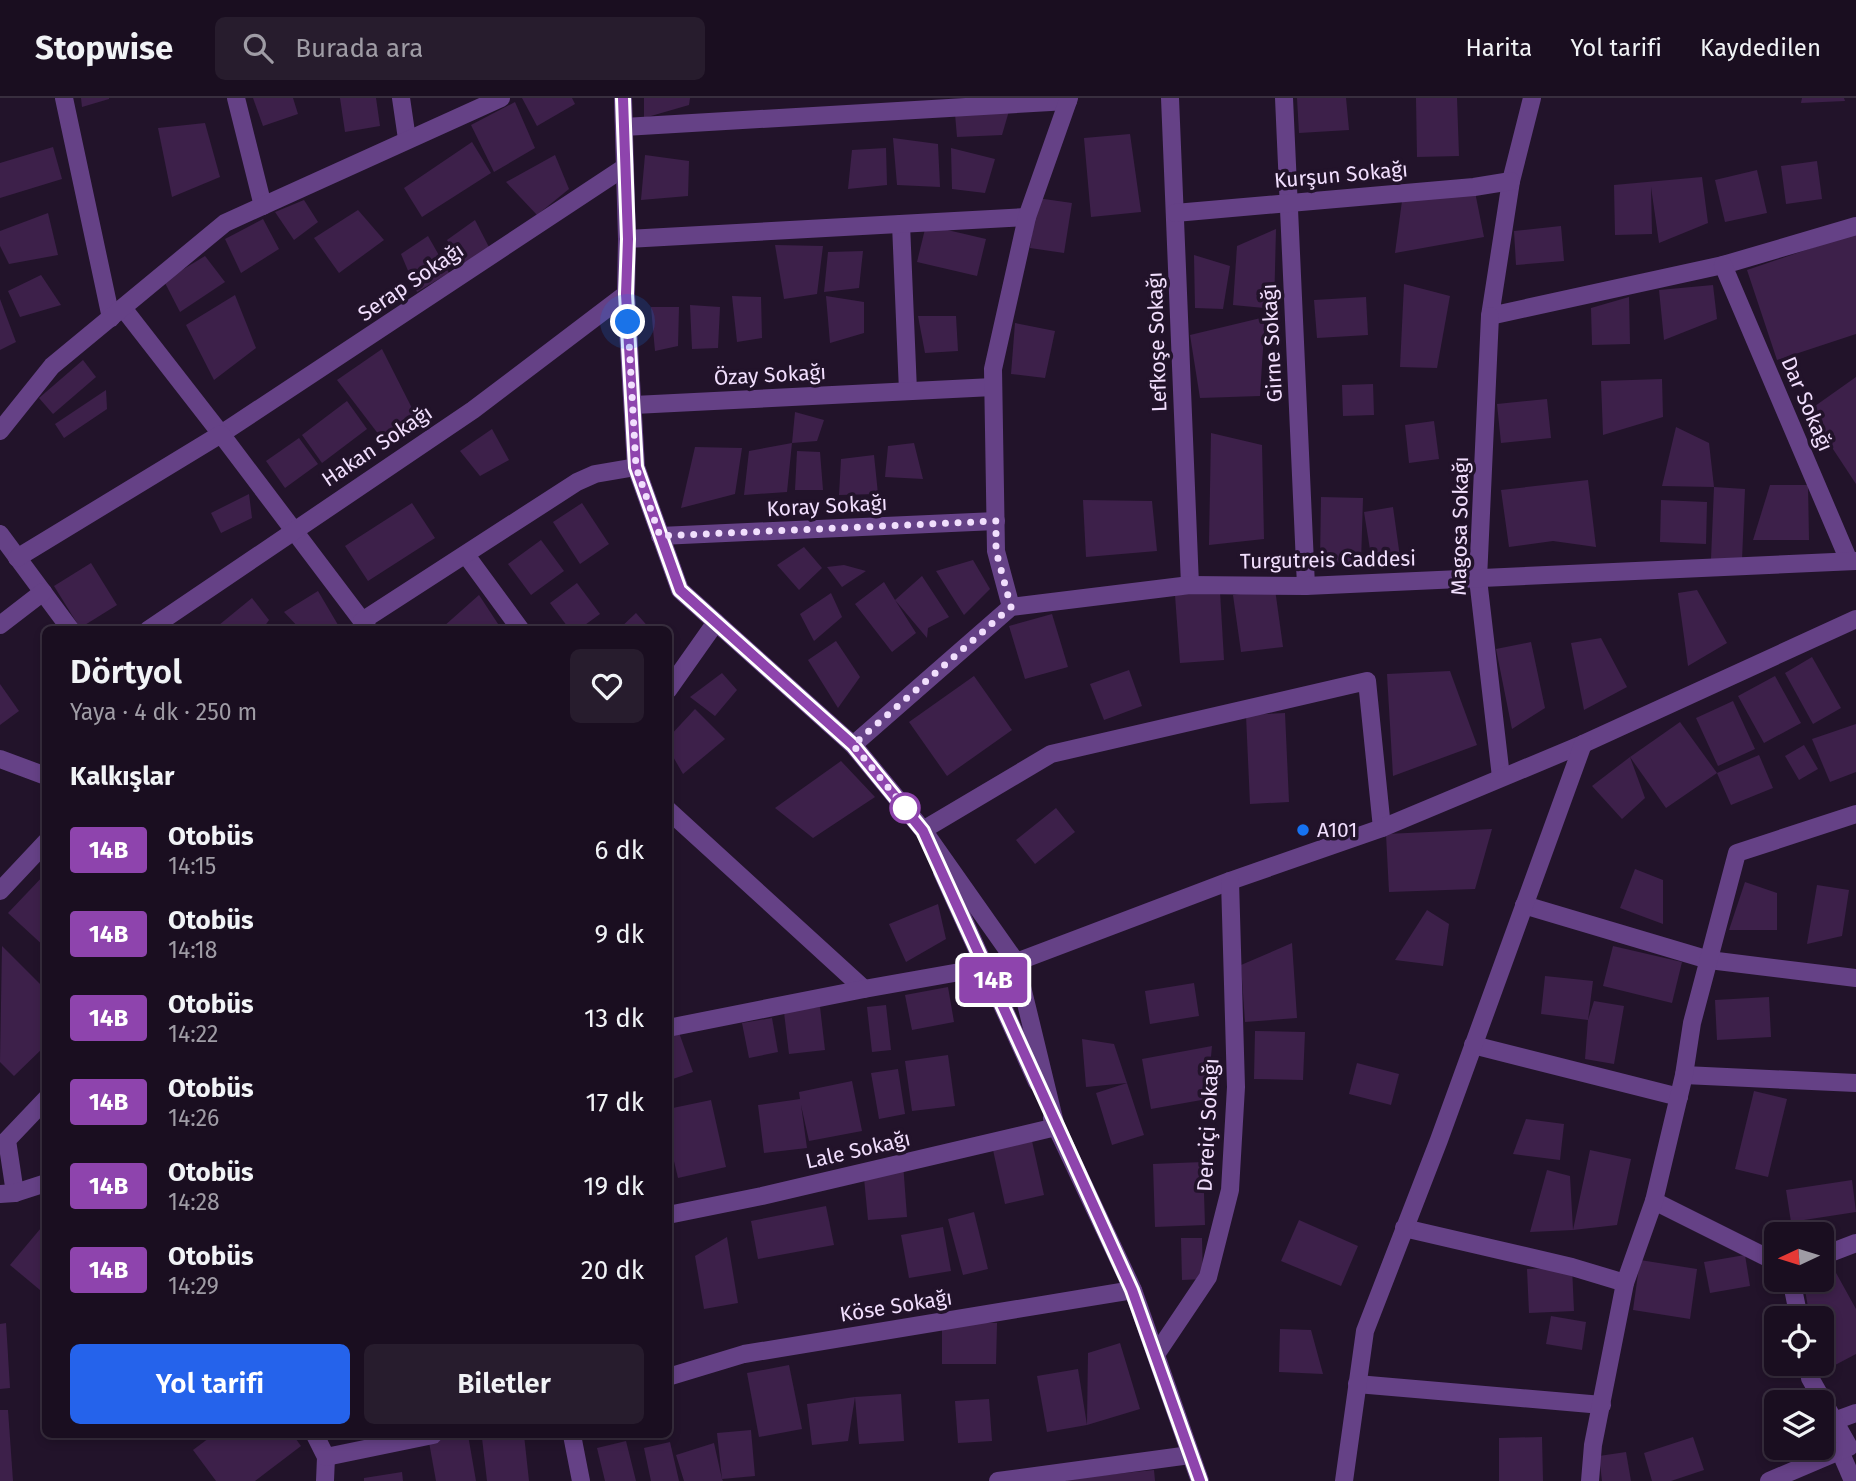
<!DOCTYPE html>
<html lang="tr">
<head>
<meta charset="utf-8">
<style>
	:root { --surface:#1a0e20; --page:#271c2d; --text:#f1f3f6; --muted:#9f9ca5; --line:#382e3e; --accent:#2563eb }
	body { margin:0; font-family:"Fira Sans",sans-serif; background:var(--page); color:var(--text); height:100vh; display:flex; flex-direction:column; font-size:26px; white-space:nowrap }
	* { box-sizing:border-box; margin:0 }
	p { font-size:23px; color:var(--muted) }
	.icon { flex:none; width:38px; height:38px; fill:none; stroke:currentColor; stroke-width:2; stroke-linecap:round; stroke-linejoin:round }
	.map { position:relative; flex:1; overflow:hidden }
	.drawer { position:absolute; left:42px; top:528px; width:630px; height:812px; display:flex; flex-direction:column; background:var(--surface); border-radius:10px; box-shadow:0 4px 10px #0003,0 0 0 2px var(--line) }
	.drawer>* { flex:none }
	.badge { padding:0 14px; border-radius:5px; font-size:24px; line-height:46px }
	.needle { width:46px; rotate:266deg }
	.tools { position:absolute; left:1764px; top:1124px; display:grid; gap:14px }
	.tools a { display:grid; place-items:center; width:70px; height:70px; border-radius:10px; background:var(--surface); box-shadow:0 4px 10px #0003,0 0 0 2px var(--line); font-size:35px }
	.you { position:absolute; width:35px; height:35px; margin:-18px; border:5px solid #fff; border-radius:50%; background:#1a73e8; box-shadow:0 0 0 10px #1a73e833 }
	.map>.badge { position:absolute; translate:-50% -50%; box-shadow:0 0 0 4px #fff }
	h2 { padding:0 28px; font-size:26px; line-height:63px }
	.round { display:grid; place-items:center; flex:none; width:74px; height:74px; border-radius:10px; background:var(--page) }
	.summary { display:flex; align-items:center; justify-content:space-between; height:119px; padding:0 28px }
	h1 { font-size:33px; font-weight:600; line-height:52px }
	.cta { display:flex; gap:14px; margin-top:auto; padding:14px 28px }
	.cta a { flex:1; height:80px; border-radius:10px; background:var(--accent); color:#fff; font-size:28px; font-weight:600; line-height:80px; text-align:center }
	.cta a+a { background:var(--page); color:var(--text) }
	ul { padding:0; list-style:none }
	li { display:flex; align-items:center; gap:21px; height:84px; padding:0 28px }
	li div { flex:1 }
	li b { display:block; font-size:26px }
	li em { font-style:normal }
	li .badge { min-width:77px; font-weight:700; text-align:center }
	header { display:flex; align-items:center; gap:42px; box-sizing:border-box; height:98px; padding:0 35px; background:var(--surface); border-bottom:2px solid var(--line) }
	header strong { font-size:33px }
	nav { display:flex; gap:38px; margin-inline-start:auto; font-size:24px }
	.search { width:490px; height:63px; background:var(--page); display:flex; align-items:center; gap:18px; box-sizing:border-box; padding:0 24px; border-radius:10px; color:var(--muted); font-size:26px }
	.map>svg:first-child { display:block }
	.building { fill:#3d204a }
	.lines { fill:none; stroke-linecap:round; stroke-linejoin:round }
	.minor { stroke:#654186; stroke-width:18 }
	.line-casing { stroke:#fff; stroke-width:16 }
	.line { stroke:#8e44ad; stroke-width:10 }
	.walk { stroke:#f1defd; stroke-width:7; stroke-dasharray:0 12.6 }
	.stop-dot { fill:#fff; stroke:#8e44ad; stroke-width:3.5 }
	.poi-dot { fill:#1672f1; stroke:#22132a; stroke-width:2.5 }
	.labels { text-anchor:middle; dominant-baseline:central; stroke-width:7; stroke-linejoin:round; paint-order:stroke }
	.street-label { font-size:21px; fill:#f1defd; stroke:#22132a }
	.poi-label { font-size:21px; fill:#f1defd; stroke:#22132a; text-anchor:start }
</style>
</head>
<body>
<header>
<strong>Stopwise</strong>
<div class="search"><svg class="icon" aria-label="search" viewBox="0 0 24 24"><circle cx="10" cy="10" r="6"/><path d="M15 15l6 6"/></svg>Burada ara</div>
<nav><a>Harita</a><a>Yol tarifi</a><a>Kaydedilen</a></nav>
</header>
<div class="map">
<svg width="1856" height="1383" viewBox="0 0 1856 1383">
	<rect width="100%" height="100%" fill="#22132a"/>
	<g class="building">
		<path d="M81 0H109V1L82 9Z"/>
		<path d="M253 0H293L298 16 263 28Z"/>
		<path d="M340 0H376L380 28 345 34Z"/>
		<path d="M522 0H572L575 6 537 28Z"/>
		<path d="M644 0H690L689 7 644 20Z"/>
		<path d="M1297 0H1346L1349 32 1299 35Z"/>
		<path d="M1416 0H1457L1459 58 1417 59Z"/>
		<path d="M1802 0H1844L1845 3 1801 5Z"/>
		<path d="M515 4 535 50 494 74 471 27Z"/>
		<path d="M1011 6 1002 37 957 39 955 16Z"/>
		<path d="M205 25 220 79 172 99 158 30Z"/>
		<path d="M1130 36 1141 114 1091 119 1084 40Z"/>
		<path d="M893 40 938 46 940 89 897 87Z"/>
		<path d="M472 44 491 75 422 119 404 90Z"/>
		<path d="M53 49 62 81 0 100V65Z"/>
		<path d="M886 50 887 87 848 91 852 52Z"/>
		<path d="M951 50 995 61 985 95 952 91Z"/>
		<path d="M555 57 569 91 537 117 506 84Z"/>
		<path d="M645 57 689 63 688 98 641 102Z"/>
		<path d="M1817 63 1822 101 1786 106 1781 68Z"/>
		<path d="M1757 72 1767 115 1725 124 1715 82Z"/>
		<path d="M1702 79 1708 125 1659 145 1651 89 1652 136 1615 137 1614 87Z"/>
		<path d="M1474 89 1484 139 1395 155 1402 103Z"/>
		<path d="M1037 100 1072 105 1064 155 1030 150Z"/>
		<path d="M304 102 318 124 294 142 275 114Z"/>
		<path d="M358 112 384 142 339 175 314 140Z"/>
		<path d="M48 115 58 157 9 166 0 148V133Z"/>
		<path d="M263 121 279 151 241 175 225 141Z"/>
		<path d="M475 122 491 153 462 165 447 142Z"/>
		<path d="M926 127 986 141 977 178 917 164Z"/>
		<path d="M1561 128 1564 163 1516 167 1514 133Z"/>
		<path d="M1276 131 1274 211 1233 207 1237 148Z"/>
		<path d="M1856 135V236L1777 262 1747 172Z"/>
		<path d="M428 138 449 175 417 194 401 156Z"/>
		<path d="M775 147 823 148 817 196 784 201Z"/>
		<path d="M863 153 859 190 824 194 828 154Z"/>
		<path d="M1194 157 1230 168 1223 211 1195 210Z"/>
		<path d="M205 158 225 184 180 214 164 183Z"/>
		<path d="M41 177 61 207 20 219 8 193Z"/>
		<path d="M1404 186 1450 198 1437 270 1400 269Z"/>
		<path d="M1713 187 1717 221 1664 242 1659 192Z"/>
		<path d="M235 197 256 250 214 282 186 227Z"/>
		<path d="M732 198 761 199 762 240 737 244Z"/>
		<path d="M826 198 864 204V235L830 245Z"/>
		<path d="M1366 199 1368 237 1317 240 1314 202Z"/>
		<path d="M1629 199 1630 246 1592 247 1591 210Z"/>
		<path d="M0 201 16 244 0 252Z"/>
		<path d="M690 207 720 209 718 250 692 251Z"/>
		<path d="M651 209H679L678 248 655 253Z"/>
		<path d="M918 218H956L958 253 925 255Z"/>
		<path d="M1265 219 1260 298 1200 300 1190 237Z"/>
		<path d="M1015 225 1055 233 1045 280 1011 276Z"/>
		<path d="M382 251 420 326 389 350 337 282Z"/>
		<path d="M83 262 96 279 53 316 39 300Z"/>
		<path d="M1856 279V386L1808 313Z"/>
		<path d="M1662 281 1663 319 1603 337 1601 283Z"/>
		<path d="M1373 286 1374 317 1343 318 1342 287Z"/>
		<path d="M106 292 107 311 64 340 55 326Z"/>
		<path d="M1547 301 1551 340 1501 345 1497 306Z"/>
		<path d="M347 303 367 331 322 365 302 337Z"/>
		<path d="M795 314 824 322 817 343 792 345 787 394 744 397 749 353 792 345Z"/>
		<path d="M1434 323 1439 361 1409 365 1405 327Z"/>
		<path d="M1676 329 1709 345 1714 389 1662 388Z"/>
		<path d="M492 331 509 362 480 378 460 353Z"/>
		<path d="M1211 335 1262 347 1264 441 1209 447Z"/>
		<path d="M299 340 318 366 285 390 266 363Z"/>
		<path d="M914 345 923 381 885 379 888 348Z"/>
		<path d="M695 349 742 350 735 396 681 410Z"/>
		<path d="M797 353 820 354 823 392H795Z"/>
		<path d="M874 357 878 396 839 397 841 361Z"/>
		<path d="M1588 382 1596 449 1553 443 1509 449 1501 392Z"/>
		<path d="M1770 387H1808L1809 442H1753Z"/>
		<path d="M1714 389 1745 391 1742 462 1711 461Z"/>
		<path d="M249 396 252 420 221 435 211 415Z"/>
		<path d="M1321 399 1363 400 1361 465 1320 464Z"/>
		<path d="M1083 402 1152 403 1157 453 1086 459Z"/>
		<path d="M1661 402 1707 404 1706 446 1660 444Z"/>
		<path d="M412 405 435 440 368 483 345 448Z"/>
		<path d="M582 405 609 446 580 466 553 424Z"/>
		<path d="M1393 409 1400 459 1372 464 1364 414Z"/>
		<path d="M541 442 564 473 531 497 508 466Z"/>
		<path d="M804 449 822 470 799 492 777 467Z"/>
		<path d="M973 462 990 491 964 517 936 473Z"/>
		<path d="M91 465 117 507 80 530 54 488Z"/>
		<path d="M844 467 866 473 842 489 827 469Z"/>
		<path d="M922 478 949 519 928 530 927 540 895 502 916 535 892 554 855 506 884 484 895 502Z"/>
		<path d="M577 485 600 516 578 532H570L550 505Z"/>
		<path d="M1275 491 1283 549 1241 554 1233 497Z"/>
		<path d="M1697 492 1727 545 1688 568 1678 495Z"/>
		<path d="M318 493 341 532H301L284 514Z"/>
		<path d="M1220 494 1224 562 1180 565 1175 497Z"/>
		<path d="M831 495 842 519 814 543 800 516Z"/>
		<path d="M479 497 502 532H447L443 529Z"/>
		<path d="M252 500 269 522 262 532H223L219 527Z"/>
		<path d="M636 515 651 532H618Z"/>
		<path d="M1052 516 1068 569 1025 581 1009 528Z"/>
		<path d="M1601 540 1627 589 1584 612 1571 545Z"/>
		<path d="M836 543 860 579 838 610 808 562Z"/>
		<path d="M1531 544 1545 610 1512 631 1496 551Z"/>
		<path d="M1812 559 1841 610 1813 626 1785 575Z"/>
		<path d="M1129 572 1142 608 1104 622 1090 586Z"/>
		<path d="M1450 573 1477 647 1393 678 1387 576Z"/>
		<path d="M722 575 737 592 715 618 690 599Z"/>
		<path d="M974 578 1012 632 947 678 909 624Z"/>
		<path d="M1775 578 1801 625 1764 645 1738 598Z"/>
		<path d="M0 586 19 613 0 627Z"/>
		<path d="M1733 603 1755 651 1718 668 1696 620Z"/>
		<path d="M695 611 725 641 683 676 668 650V640Z"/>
		<path d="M1285 615 1289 704 1250 706 1246 617Z"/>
		<path d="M1680 624 1717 675 1666 710 1630 659Z"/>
		<path d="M1856 626V674L1830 684 1812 641Z"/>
		<path d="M1804 647 1818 671 1799 682 1785 658Z"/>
		<path d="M1759 657 1773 690 1731 707 1717 675Z"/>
		<path d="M1630 659 1645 700 1622 721 1592 688Z"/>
		<path d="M841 663 875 699 813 740 775 710Z"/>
		<path d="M1056 710 1075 734 1035 766 1016 742Z"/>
		<path d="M1492 731 1475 791 1389 794 1386 736Z"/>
		<path d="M1635 771 1663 782V826L1620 810Z"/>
		<path d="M46 775V850L8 815Z"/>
		<path d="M1745 784 1777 795V832H1729Z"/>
		<path d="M1817 787 1849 792 1842 838 1807 846Z"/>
		<path d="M938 806 946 841 906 864 889 826Z"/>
		<path d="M1427 812 1449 826 1443 868 1395 862Z"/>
		<path d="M1292 845 1297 920 1245 924 1241 867Z"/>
		<path d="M2 848 46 892V947L14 978 0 964Z"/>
		<path d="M1613 848 1682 864 1672 905 1603 888Z"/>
		<path d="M1545 878 1593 883 1588 922 1594 903 1624 908 1614 966 1585 961 1588 922 1541 916Z"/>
		<path d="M1194 885 1199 918 1150 926 1145 893Z"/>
		<path d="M948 889 954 924 912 932 905 897Z"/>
		<path d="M1769 899 1771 939 1717 942 1715 902Z"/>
		<path d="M886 907 891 952 872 954 867 909Z"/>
		<path d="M820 909 825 952 789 956 784 914Z"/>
		<path d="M772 920 778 954 749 960 742 925Z"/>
		<path d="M677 929 693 974 670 982 668 934Z"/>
		<path d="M1255 933 1305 934 1303 982 1254 981Z"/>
		<path d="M1082 941 1114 946 1127 985 1144 1037 1112 1047 1096 995 1127 985 1086 989Z"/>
		<path d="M1212 948 1207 1001 1151 1011 1142 961Z"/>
		<path d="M948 957 955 1008 912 1013 905 963Z"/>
		<path d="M1357 965 1399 976 1391 1007 1349 996Z"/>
		<path d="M898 971 905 1016 879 1021 871 975Z"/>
		<path d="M852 983 862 1033 809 1043 801 1007 807 1050 764 1055 758 1007 800 1001 799 994Z"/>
		<path d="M1754 993 1787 1001 1768 1079 1735 1071Z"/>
		<path d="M711 1002 726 1069 678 1080 668 1038V1011Z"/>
		<path d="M1526 1021 1564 1026 1560 1062 1513 1056Z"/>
		<path d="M1032 1043 1044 1097 1005 1106 993 1052Z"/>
		<path d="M1590 1052 1631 1061 1617 1127 1573 1132 1530 1134 1547 1072 1570 1078 1573 1132Z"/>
		<path d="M1203 1064 1205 1127 1155 1129 1153 1066Z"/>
		<path d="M903 1065 907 1119 868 1122 864 1080Z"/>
		<path d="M1852 1082 1856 1114 1791 1124 1786 1092Z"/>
		<path d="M826 1108 834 1147 758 1161 751 1123Z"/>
		<path d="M974 1114 988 1171 963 1177 948 1121Z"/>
		<path d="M1299 1122 1358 1148 1341 1188 1281 1163Z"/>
		<path d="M46 1124V1197L10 1167Z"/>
		<path d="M943 1129 951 1173 909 1180 901 1137Z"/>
		<path d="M727 1139 738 1205 704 1211 695 1158Z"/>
		<path d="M1181 1140H1202L1203 1181 1182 1182Z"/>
		<path d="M1745 1157 1750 1188 1710 1195 1704 1164Z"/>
		<path d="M1640 1162 1697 1171 1690 1221 1633 1212Z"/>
		<path d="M1830 1164 1856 1211V1256L1820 1275 1818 1265H1822V1220H1810L1803 1181H1822V1168Z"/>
		<path d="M1572 1169 1574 1213 1529 1215 1527 1171Z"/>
		<path d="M1551 1218 1586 1224 1582 1252 1546 1246Z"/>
		<path d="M942 1224 997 1225 996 1266H942Z"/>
		<path d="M6 1225 10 1290 0 1291V1226Z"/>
		<path d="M1280 1231 1311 1232 1323 1276 1279 1274Z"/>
		<path d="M1120 1245 1140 1311 1087 1327 1088 1255Z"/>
		<path d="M789 1267 802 1331 759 1339 747 1275Z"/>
		<path d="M1078 1271 1087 1327 1047 1334 1037 1278Z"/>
		<path d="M901 1296 904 1343 859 1346 855 1299Z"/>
		<path d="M855 1299 848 1343 812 1347 807 1306Z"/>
		<path d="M989 1301 992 1343 958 1345 955 1303Z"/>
		<path d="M0 1312H8L13 1383H0Z"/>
		<path d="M751 1332 755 1378 722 1381 723 1383H684L676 1357 714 1345 722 1381 717 1335Z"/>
		<path d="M213 1337H293L301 1348 255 1383H216L193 1352Z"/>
		<path d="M468 1337 476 1383H436L429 1344Z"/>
		<path d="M504 1337H524L529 1383H487L482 1340Z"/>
		<path d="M1542 1339 1543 1383H1499V1340Z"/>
		<path d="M1693 1339 1704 1372 1671 1383H1652L1644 1355Z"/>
		<path d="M626 1343 636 1383H605L597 1350Z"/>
		<path d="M670 1344 679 1383H651L644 1350Z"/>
		<path d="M1626 1354 1631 1383H1602L1599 1358Z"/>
		<path d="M1154 1372 1155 1383H1067L1066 1381Z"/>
		<path d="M402 1374 403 1383H364V1380Z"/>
	</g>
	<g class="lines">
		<g class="minor">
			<path d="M64 0 111 220"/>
			<path d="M236 0 263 108"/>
			<path d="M401 0 407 41"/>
			<path d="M623 0 627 141 626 196 636 369 680 492 853 647 923 732 1016 864 1056 1029"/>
			<path d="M1170 0 1190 487"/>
			<path d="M1284 0 1306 488"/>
			<path d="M1532 0 1511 83 1490 218 1723 167 1856 128"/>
			<path d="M624 29 1068 3"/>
			<path d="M1175 115 1474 89 1511 83"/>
			<path d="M901 126 908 293"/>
			<path d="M627 141 1027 119"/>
			<path d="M1723 167 1849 463"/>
			<path d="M123 210 221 336 625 69"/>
			<path d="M1490 218 1478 481 1501 679"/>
			<path d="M634 307 993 289"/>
			<path d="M0 333 52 268 225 125 501 0"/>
			<path d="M0 436 71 532"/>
			<path d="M660 438 996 423"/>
			<path d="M466 457 521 532"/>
			<path d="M17 460 221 336 369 532"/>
			<path d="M1011 509 996 453 993 271 1027 119 1069 0"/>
			<path d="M362 523 577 384 595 376 636 369"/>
			<path d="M0 527 43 494"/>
			<path d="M148 532 473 312 626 196"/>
			<path d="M668 592 716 524"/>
			<path d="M853 647 1011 509 1190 487 1306 488 1856 463"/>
			<path d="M0 661 46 678"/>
			<path d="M668 712 864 891"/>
			<path d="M923 732 1051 656 1367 583 1382 730"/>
			<path d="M942 774 1037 984"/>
			<path d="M0 793 46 744"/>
			<path d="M1524 807 1709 862 1856 880"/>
			<path d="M668 930 864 891 1016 864 1230 783 1382 730 1583 646 1856 521"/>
			<path d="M1473 947 1679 999"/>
			<path d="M1684 977 1856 985"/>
			<path d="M1052 1020 1133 1192 1200 1383"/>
			<path d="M15 1095 7 1042 46 1001"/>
			<path d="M0 1096 15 1095 46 1085"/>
			<path d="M1654 1103 1776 1164"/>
			<path d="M668 1117 762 1098 1056 1029"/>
			<path d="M1404 1130 1572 1169 1625 1185"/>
			<path d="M1822 1158 1856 1145"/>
			<path d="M1791 1181 1799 1220"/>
			<path d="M1157 1255 1208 1179 1230 1092 1236 989 1230 783"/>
			<path d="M668 1279 744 1256 1133 1192"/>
			<path d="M1357 1286 1602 1307"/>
			<path d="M1834 1323 1856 1315"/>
			<path d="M315 1337 326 1359 325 1383"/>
			<path d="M572 1337 581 1383"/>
			<path d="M1840 1353 1853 1383"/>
			<path d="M326 1359 433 1337"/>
			<path d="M998 1383 1190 1357"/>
			<path d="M1344 1383 1365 1233 1439 1042 1583 646"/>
			<path d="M1590 1383 1593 1347 1625 1185 1654 1103 1684 977 1692 925 1737 755 1856 716"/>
			<path d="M1769 1383 1849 1349 1810 1280 1808 1265"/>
		</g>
	</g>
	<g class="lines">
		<g class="line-casing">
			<path id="line" d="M623 0 628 141 626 196 636 369 680 492 853 647 923 733 1132 1192 1200 1383"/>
		</g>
		<use href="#line" class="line"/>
		<path class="walk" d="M628 224 636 369 660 438 996 423V453L1011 509 853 647 907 712 905 710"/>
	</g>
	<circle class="stop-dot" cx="905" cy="710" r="14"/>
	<circle class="poi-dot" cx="1303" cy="732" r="7"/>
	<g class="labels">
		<g class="street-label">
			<text transform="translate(1341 77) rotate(-5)">Kurşun Sokağı</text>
			<text transform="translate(411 184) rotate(-34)">Serap Sokağı</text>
			<text transform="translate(1157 244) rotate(-92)">Lefkoşe Sokağı</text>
			<text transform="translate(1272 245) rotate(-93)">Girne Sokağı</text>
			<text transform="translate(770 277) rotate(-3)">Özay Sokağı</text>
			<text transform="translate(1807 306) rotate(67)">Dar Sokağı</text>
			<text transform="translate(377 348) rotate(-34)">Hakan Sokağı</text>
			<text transform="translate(827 408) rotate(-3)">Koray Sokağı</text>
			<text transform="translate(1460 428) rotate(-89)">Magosa Sokağı</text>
			<text transform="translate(1328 462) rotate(-1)">Turgutreis Caddesi</text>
			<text transform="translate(1208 1027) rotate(-87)">Dereiçi Sokağı</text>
			<text transform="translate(858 1052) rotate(-13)">Lale Sokağı</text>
			<text transform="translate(896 1208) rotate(-9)">Köse Sokağı</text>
		</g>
		<g class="poi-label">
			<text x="1317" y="732">A101</text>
		</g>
	</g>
</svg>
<div class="tools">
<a><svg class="needle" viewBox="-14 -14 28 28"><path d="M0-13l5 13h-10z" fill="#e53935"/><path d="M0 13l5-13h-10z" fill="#9f9ca5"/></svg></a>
<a><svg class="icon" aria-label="locate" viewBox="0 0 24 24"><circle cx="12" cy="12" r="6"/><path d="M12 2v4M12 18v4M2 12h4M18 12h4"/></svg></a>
<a><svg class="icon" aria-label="layers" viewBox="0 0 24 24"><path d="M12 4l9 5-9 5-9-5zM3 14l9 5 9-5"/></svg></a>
</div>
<div class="you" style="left:628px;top:224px"></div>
<b class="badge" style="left:993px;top:882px;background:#8e44ad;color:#fff">14B</b>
<section class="drawer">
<div class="summary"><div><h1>Dörtyol</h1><p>Yaya · 4 dk · 250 m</p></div><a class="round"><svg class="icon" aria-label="heart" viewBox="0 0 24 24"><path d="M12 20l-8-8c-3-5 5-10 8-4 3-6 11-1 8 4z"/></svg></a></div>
<h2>Kalkışlar</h2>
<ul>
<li><span class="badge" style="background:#8e44ad;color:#fff">14B</span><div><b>Otobüs</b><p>14:15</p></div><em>6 dk</em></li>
<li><span class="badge" style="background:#8e44ad;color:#fff">14B</span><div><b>Otobüs</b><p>14:18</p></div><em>9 dk</em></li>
<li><span class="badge" style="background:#8e44ad;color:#fff">14B</span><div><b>Otobüs</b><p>14:22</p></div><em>13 dk</em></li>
<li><span class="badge" style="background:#8e44ad;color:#fff">14B</span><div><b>Otobüs</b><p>14:26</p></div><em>17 dk</em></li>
<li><span class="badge" style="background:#8e44ad;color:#fff">14B</span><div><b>Otobüs</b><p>14:28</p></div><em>19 dk</em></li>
<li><span class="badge" style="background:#8e44ad;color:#fff">14B</span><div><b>Otobüs</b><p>14:29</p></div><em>20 dk</em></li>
</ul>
<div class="cta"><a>Yol tarifi</a><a>Biletler</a></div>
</section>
</div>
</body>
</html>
